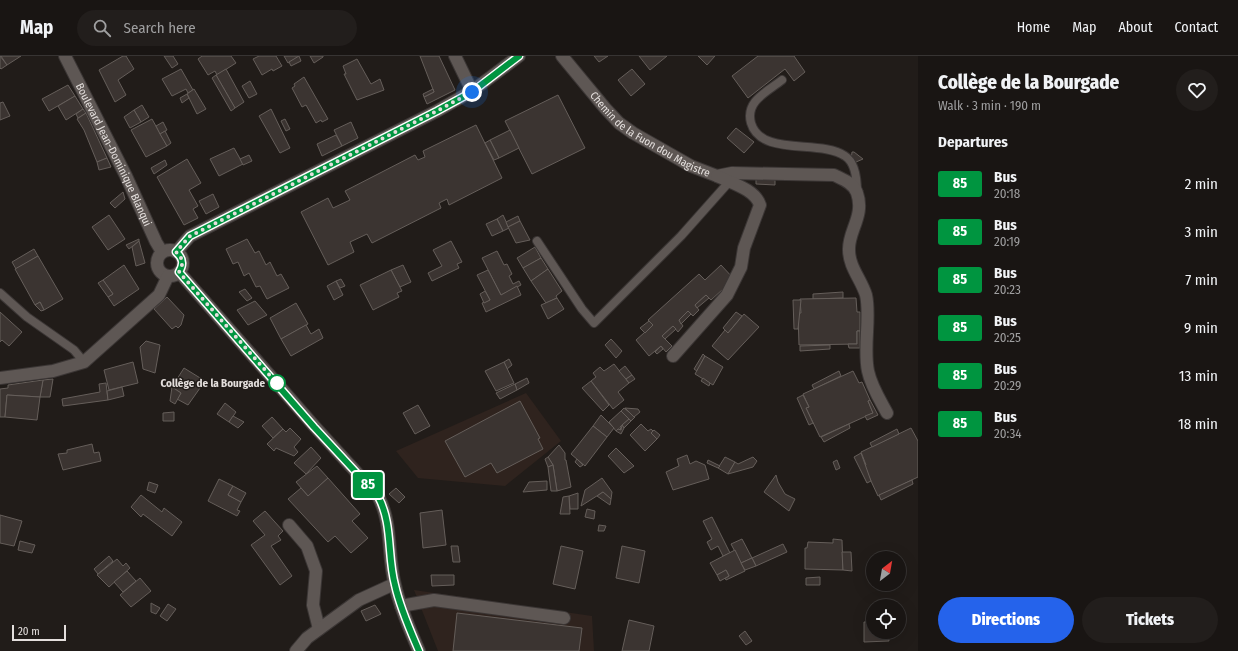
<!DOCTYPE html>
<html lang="en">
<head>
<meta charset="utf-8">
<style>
	:root { --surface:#191513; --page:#221e1c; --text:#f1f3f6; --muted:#9f9fa0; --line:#373433; --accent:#2563eb }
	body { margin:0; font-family:"Fira Sans Condensed",sans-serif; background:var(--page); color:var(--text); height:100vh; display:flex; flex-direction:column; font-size:15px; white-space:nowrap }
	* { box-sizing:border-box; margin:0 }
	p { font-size:13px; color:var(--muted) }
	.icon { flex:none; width:22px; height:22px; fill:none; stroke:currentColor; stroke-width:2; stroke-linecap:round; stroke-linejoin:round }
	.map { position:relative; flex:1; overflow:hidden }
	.side { display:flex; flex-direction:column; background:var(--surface); width:320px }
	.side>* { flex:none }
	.badge { padding:0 8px; border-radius:3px; font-size:14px; line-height:26px }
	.needle { width:26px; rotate:31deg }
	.fabs { position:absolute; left:866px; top:495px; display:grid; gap:8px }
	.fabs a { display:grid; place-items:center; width:40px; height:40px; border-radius:50%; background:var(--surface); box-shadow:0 4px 16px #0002,0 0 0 1px var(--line); font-size:20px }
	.scale { position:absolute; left:12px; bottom:10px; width:54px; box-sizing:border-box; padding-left:4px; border:2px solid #e4dfdd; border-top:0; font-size:11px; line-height:14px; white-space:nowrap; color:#e4dfdd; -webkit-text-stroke:3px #211c19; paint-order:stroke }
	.you { position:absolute; width:20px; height:20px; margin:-10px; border:3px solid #fff; border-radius:50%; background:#1a73e8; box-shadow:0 0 0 6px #1a73e833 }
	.map>.badge { position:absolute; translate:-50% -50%; box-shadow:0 0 0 2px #fff }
	h2 { padding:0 20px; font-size:15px; line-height:36px }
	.round { display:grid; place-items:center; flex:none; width:42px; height:42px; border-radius:21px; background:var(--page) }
	.head { display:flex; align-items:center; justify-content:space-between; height:68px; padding:0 20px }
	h1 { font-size:19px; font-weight:800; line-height:30px }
	.button { display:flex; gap:8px; margin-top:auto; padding:8px 20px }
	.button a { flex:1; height:46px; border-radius:24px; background:var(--accent); color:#fff; font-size:16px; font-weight:800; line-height:46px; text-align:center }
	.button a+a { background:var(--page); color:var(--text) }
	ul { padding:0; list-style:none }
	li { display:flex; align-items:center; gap:12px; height:48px; padding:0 20px }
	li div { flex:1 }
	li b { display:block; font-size:15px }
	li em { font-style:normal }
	li .badge { min-width:44px; font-weight:700; text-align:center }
	header { display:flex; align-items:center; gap:24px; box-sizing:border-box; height:56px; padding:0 20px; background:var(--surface); border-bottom:1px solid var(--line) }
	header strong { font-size:19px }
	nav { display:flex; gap:22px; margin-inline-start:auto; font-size:14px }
	.search { width:280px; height:36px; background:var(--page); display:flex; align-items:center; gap:10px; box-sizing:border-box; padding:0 14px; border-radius:22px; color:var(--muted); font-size:15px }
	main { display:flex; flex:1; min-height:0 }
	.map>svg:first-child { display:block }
	.built { fill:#2f231e }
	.building { fill:#3b3431; stroke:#655e5a }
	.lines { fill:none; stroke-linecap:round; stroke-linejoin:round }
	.lane-casing { stroke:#3b3635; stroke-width:10 }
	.street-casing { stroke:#3b3635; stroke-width:14 }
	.lane { stroke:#5e5754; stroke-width:8 }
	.street { stroke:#5e5754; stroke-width:12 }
	.line-casing { stroke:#fff; stroke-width:9 }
	.line { stroke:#009540; stroke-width:6 }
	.walk { stroke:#e4dfdd; stroke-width:4; stroke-dasharray:0 7.2 }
	.stop-dot { fill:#fff; stroke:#009540; stroke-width:2 }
	.labels { text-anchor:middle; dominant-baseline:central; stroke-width:3; stroke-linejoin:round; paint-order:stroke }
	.street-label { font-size:11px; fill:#e4dfdd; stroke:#211c19 }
	.stop-label { font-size:11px; font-weight:bold; fill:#e4dfdd; stroke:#211c19; text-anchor:end }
</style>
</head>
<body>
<header>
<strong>Map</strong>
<div class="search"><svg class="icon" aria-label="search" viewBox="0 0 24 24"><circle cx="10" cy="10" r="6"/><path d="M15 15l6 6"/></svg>Search here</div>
<nav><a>Home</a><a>Map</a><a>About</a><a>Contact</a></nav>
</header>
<main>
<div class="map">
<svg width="918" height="595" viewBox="0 0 918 595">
	<rect width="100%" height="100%" fill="#211c19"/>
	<g class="built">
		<path d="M526 337 561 385 505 430 418 422 396 395Z"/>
		<path d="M414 534 592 560 594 595H438Z"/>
	</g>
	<g class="building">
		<path d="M0 0 7 9 1 13 0 12Z"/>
		<path d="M1 0H21L7 9Z"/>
		<path d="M123 0H126L134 13 118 24 126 39 115 46 99 14Z"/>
		<path d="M164 0H173L178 8 172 12Z"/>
		<path d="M202 0H231L236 7 217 19 215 15 208 19 198 3Z"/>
		<path d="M259 0H276L282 10 273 15 272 13 262 19 253 3Z"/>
		<path d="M284 0H299L288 7Z"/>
		<path d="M299 0 301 5 291 10 289 6Z"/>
		<path d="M310 0H323V1L314 7Z"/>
		<path d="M420 0H439L455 34 427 48 424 41 434 36Z"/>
		<path d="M594 0H608L599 6Z"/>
		<path d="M639 0H667L650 14Z"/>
		<path d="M698 0H715L707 9Z"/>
		<path d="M758 0H794L805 16 794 25 785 13 748 42 732 20Z"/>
		<path d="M357 3 371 28 380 23 384 34 357 44 344 18H346L343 10Z"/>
		<path d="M181 13 193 34 188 37 186 33 172 40 162 23Z"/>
		<path d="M226 13 244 46 235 52 216 19Z"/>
		<path d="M632 13 645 28 631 40 618 24Z"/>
		<path d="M216 19 235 52 231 55 212 22Z"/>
		<path d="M304 21 328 63 322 66 321 64 316 67 306 49 302 51 292 32 295 30 294 28Z"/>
		<path d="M250 25 257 38 249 42 242 30Z"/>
		<path d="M68 29 75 40 49 55 42 43Z"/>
		<path d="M194 33 206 53 197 58 187 38Z"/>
		<path d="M433 33 434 36 424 41 423 38Z"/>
		<path d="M187 38 189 42 182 47 180 42Z"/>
		<path d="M558 39 585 92 532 118 505 65Z"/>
		<path d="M75 40 83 53 66 64 58 50Z"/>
		<path d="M3 46 10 60 0 64V47Z"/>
		<path d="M142 49 149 61 141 66 134 54Z"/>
		<path d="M83 53 86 57 78 62 76 58Z"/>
		<path d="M271 53 290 92 280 97 259 60Z"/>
		<path d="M134 54 141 66 130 72 124 61Z"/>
		<path d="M86 57 107 102 97 106 84 74 77 63Z"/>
		<path d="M152 63 167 90 146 101 131 74Z"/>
		<path d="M285 63 290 73 286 75 281 65Z"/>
		<path d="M163 66 167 74 160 78 156 70Z"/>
		<path d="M351 66 358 82 342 90 334 74Z"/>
		<path d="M476 69 502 122 449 149 447 143 439 147 441 152 372 187 367 178 350 186 354 196 328 209 301 156 328 142 333 152 350 144 345 135 415 99 418 104 425 101 423 95Z"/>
		<path d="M736 72 754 86 744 97 727 82Z"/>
		<path d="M510 74 519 92 499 102 490 84Z"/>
		<path d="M165 75 171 87 167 90 160 78Z"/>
		<path d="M336 79 342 90 322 100 317 88Z"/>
		<path d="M490 84 499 102 494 104 485 87Z"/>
		<path d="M234 92 243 108 219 120 210 103Z"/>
		<path d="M852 96H854L863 103 856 106 851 104Z"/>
		<path d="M249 99 252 105 243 109 240 103Z"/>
		<path d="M107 102 111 111 99 114 97 106Z"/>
		<path d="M187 103 201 127 189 134 198 150 193 153 198 162 184 169 157 121Z"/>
		<path d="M165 104 167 109 154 118 151 112Z"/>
		<path d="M756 123 775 124V129L756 128Z"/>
		<path d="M123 136 125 143 115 152 110 147Z"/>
		<path d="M213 138 219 151 206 158 199 145Z"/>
		<path d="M109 159 125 183 108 194 92 171Z"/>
		<path d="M503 159 509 172 503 175 497 163Z"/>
		<path d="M518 160 520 165 508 171 506 166Z"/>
		<path d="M497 163 503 175 492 180 486 168Z"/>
		<path d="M520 165 530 184 516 187 508 171Z"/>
		<path d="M139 183V185L129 193 126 189Z"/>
		<path d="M247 183 255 197 259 195 266 209 270 206 277 220 281 218 289 232 267 243 260 230 256 231 249 217 244 220 238 206 233 208 226 193Z"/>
		<path d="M139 185 145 207 136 210 132 191Z"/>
		<path d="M451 185 462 206 457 208 459 212 432 225 428 217 442 210 433 194Z"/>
		<path d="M535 191 541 202 523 212 517 202Z"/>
		<path d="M34 193 38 200 16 213 12 206Z"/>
		<path d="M497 195 504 209 507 208 512 218 509 220 513 228 519 225 521 229 501 239 482 202Z"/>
		<path d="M38 200 63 243 44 254 40 246 35 249 15 213Z"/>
		<path d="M541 202 548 213 531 225 523 212Z"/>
		<path d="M124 209 139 233 114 250 108 241 113 238 103 224Z"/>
		<path d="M403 209 411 226 400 231 391 214Z"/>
		<path d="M721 209 734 223 711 244 706 239 695 249 699 254 693 260 688 255 679 264 683 270 678 276 673 270 662 280 672 290 666 296 661 290 649 300 636 284 653 269 648 264 699 218 705 224Z"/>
		<path d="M548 213 562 235 556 240 557 242 546 247 531 225Z"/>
		<path d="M391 214 402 235 397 237 399 241 373 254 360 229Z"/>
		<path d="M488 214 501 239 517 230 521 239 486 256 482 247 490 244 477 219Z"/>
		<path d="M341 223 345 230 340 232 336 225Z"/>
		<path d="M103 224 113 238 108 241 98 227Z"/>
		<path d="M336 225 343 239 334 244 327 230Z"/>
		<path d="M245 233 252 242 247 245 239 236Z"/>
		<path d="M485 235 490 244 484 247 480 238Z"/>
		<path d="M843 236V242L813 243V238Z"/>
		<path d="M706 239 709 242 697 252 695 249Z"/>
		<path d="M167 241 184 259 181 269 178 272 176 270 172 273 154 253Z"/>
		<path d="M557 242 564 253 548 263 541 249Z"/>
		<path d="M856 242 857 256H860V275H857V288L799 289 798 257H801L800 243Z"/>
		<path d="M793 244H801L798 273H794Z"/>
		<path d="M255 245 267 259 248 269 237 254Z"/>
		<path d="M40 246 44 254 41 255 35 249Z"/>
		<path d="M296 247 308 268 281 283 270 262Z"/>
		<path d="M688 255 691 258 681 268 679 264Z"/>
		<path d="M0 256 22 276 9 290 2 284 0 286Z"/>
		<path d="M736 256 742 260 728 277 723 272Z"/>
		<path d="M744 258 759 271 728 304 712 290 725 274 728 277Z"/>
		<path d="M649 265 653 269 645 277 640 272Z"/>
		<path d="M306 269 311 278 319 273 323 282 291 300 281 283Z"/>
		<path d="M673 270 676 273 665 283 662 280Z"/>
		<path d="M857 275H860V292H849L848 288H857Z"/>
		<path d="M611 283 622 295 616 302 605 289Z"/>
		<path d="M146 285 160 289 155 317 143 313 140 291Z"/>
		<path d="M830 289V293L800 295V290Z"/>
		<path d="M661 290 663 293 657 298 655 296Z"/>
		<path d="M703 298 705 300 697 315 694 313Z"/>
		<path d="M705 300 723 311 713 329 695 318Z"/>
		<path d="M509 303 512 309 507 313 504 306Z"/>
		<path d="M133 306 138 327 109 334 104 314Z"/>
		<path d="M504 306 514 327 496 335 485 315Z"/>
		<path d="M614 308 629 327 618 336 624 344 613 353 591 325 596 321 593 317 600 311 604 315Z"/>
		<path d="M625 310 632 319 626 323 619 315Z"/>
		<path d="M184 312 205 325 188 349 177 343 181 337 172 331Z"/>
		<path d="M839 315 841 320 814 333 812 329Z"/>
		<path d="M853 315 859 327 862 326 870 344 868 345 873 357 820 381 806 352 809 351 803 338Z"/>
		<path d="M632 319 635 323 629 327 626 323Z"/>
		<path d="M527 322 529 327 517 334 515 328Z"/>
		<path d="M703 322 710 327 709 330 701 325Z"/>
		<path d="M53 323 50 341H40L43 324Z"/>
		<path d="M43 324 40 341 7 339 5 361H0V333L8 332V329Z"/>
		<path d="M591 325 609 349 603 355 582 332Z"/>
		<path d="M106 327 108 344 63 350 62 343 100 336 99 328Z"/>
		<path d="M515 328 517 334 500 343 496 337Z"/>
		<path d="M122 331 124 340 108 344 107 335Z"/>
		<path d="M172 331 181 337 175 348 170 345Z"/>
		<path d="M7 339 40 341 37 364 5 361Z"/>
		<path d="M803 339 809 351 806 352 813 367 809 369 797 342Z"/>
		<path d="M870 344 878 359 867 364 865 360 873 357 868 345Z"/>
		<path d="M520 345 540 382 538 383 543 393 497 417 491 407 465 421 445 385Z"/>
		<path d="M225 347 236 356 229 366 217 358Z"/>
		<path d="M418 349 430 370 415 378 403 357Z"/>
		<path d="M624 352 635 361 631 365 621 355Z"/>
		<path d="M625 352 638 353 640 356 634 361Z"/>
		<path d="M621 355 629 363 620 371 621 374 618 373 616 375 609 366Z"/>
		<path d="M174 356V365H163V357Z"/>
		<path d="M601 359 614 372 607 381 593 370Z"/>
		<path d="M233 360 244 366 238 372 229 366Z"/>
		<path d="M272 361 283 373 273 382 262 370Z"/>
		<path d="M629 363 631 365 624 372 622 369Z"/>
		<path d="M641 368 648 375 651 373 653 375 651 377 657 383 645 395 630 379Z"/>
		<path d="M849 368 850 372 824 386 821 381Z"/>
		<path d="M622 369 624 372 621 378 616 375 618 373 621 374Z"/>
		<path d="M593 370 607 381 585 410 571 398Z"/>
		<path d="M290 372 301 383 294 391 298 396 294 400 276 392 274 395 267 388 283 373 286 376Z"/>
		<path d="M911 372 918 385V421L878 440 864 410 866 409 861 396Z"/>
		<path d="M897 373 899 378 872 391 870 387Z"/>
		<path d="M654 374 660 379 657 383 651 377Z"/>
		<path d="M92 388 94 397 99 396 101 405 63 414 58 398 67 397V394Z"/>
		<path d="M559 389 565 397V404H566L571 431 557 435 553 409 548 401Z"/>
		<path d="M311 391 321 402 306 418 294 407Z"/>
		<path d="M616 392 634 410 624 417 608 400Z"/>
		<path d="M861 397 871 425 867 427 854 401Z"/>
		<path d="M687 399 690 408 696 405 705 409 709 423 673 434 666 416 679 410 677 403Z"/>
		<path d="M548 401 553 409 548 411 545 403Z"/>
		<path d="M725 401 735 406 728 418 718 412Z"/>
		<path d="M753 401 757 405 753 411 728 418 735 406 738 408Z"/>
		<path d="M577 403 583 409 580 411 575 406Z"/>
		<path d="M708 404 720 410 718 412 707 407Z"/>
		<path d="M837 404 840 412 836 414 833 406Z"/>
		<path d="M553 409 557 435H551L548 411Z"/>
		<path d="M317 410 328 422 308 440 296 426Z"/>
		<path d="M776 419 778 426 785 438 795 443 789 455 764 436Z"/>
		<path d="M328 422 360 458 352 465 368 482 351 497 335 480 328 486 288 443 301 432 308 440Z"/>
		<path d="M602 422 612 436 611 443 603 436 581 450 585 434Z"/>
		<path d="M219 423 233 430 228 439 241 446 237 454 240 455 237 460 208 445Z"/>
		<path d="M912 424 913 428 881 444 879 439Z"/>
		<path d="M547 425V434L523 436 529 426Z"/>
		<path d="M149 426 158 429 155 437 147 434Z"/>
		<path d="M233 430 246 437 241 446 228 439Z"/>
		<path d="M396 432 405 441 399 447 389 438Z"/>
		<path d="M603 436 611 443 610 449 597 440Z"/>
		<path d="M578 437V453H570L569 440Z"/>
		<path d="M141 439 162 456 164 452 182 466 172 480 143 458 141 461 131 451Z"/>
		<path d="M569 440 570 458H560L563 441Z"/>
		<path d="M587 453 595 455 594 463 585 461Z"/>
		<path d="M442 454 446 489 423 492 420 457Z"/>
		<path d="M265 455 283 475 278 480 281 484 271 490 292 520 280 529 251 489 265 479 253 465Z"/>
		<path d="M0 459 22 465 14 490 0 487Z"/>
		<path d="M712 461 730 497 723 500 718 490 711 494 707 486 712 483 703 465Z"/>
		<path d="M599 469 606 470 604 475H598Z"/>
		<path d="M742 483 752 502 741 507 731 488Z"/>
		<path d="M833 483 842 484 843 514 805 513V492H807L808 486 833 487Z"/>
		<path d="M20 485 35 489 32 497 18 494Z"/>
		<path d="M783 488 787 496 756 510 752 502Z"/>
		<path d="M451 490H458L460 506H453Z"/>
		<path d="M561 490 583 495 575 533 553 528Z"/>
		<path d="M622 490 645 495 639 527 616 522Z"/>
		<path d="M735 494 745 515 726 524 725 522 729 520 726 514 717 519 710 507Z"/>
		<path d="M842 496H851L852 515 843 514Z"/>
		<path d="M109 500 113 505 98 518 94 513Z"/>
		<path d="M752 502 756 510 745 514 741 507Z"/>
		<path d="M117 503 123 510 126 507 130 512 109 531 97 519Z"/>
		<path d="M726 514 729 520 720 525 717 519Z"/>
		<path d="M127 515 136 525 123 536 114 526Z"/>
		<path d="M431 519H454V529L432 530Z"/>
		<path d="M820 521V529H806V522Z"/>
		<path d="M140 522 151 535 131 551 120 539Z"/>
		<path d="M151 547 160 552 156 558 151 556Z"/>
		<path d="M168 548 176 553 167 565 160 560Z"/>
		<path d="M375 549 381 558 366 565 361 555Z"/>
		<path d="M457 557 582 572 579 595H453Z"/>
		<path d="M629 564 654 570 649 595H622Z"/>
		<path d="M864 566H873V576H888L889 585 864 586Z"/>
		<path d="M745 575 752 585 746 589 739 580Z"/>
	</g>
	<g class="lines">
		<g class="lane-casing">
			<g id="lane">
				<path d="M782 24C767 36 745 45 751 67 761 101 820 83 845 100 856 107 857 124 857 136"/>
				<path d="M537 185 582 253 594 267 681 180 729 126"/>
				<path d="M0 237 27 261 74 294 84 306"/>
			</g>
		</g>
		<g class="street-casing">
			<g id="street">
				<path id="s1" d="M65 0 126 120 156 186 162 196"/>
				<path d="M455 0 472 35"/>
				<path id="s2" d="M562 0 605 52 619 67 633 77 691 110 717 120 732 117 834 119C842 123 854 127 857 137 865 160 848 175 849 194 849 211 861 223 866 239 871 261 863 291 868 315 871 330 880 344 887 357"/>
				<circle cx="170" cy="207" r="13"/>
				<path d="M176 196 190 180 198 176 437 55 472 35 519 0"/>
				<path d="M179 216 315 371 378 440C393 468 387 499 395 529 400 552 410 574 419 595"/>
				<path d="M673 300 727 239 741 211 744 192 760 149C755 133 731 127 717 120"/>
				<path d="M0 322 53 315 84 306 159 239 168 220"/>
				<path d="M289 469 307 490 316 515 313 549 319 573"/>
				<path d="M401 550 434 544 564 562"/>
				<path d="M296 595 307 582 359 544 394 528"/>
			</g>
		</g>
		<use href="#lane" class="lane"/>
		<use href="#street" class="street"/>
	</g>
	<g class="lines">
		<g class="line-casing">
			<path id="line" d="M419 595C410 574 400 552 395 529 387 499 393 468 378 440L314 371 179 216C184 208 183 202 176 196L190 180 198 176 437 55 472 36 519 0"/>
		</g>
		<use href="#line" class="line"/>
		<path class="walk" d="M277 327 280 331 179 216C184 208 183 202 176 196L190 180 198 176 437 55 472 36"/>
	</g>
	<circle class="stop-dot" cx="277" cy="327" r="8"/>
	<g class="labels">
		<g class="street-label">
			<text stroke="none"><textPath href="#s2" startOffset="120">Chemin de la Fuon dou Magistre</textPath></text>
			<text stroke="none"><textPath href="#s1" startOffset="110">Boulevard Jean-Dominique Blanqui</textPath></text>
		</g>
		<g class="stop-label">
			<text x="265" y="327">Collège de la Bourgade</text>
		</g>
	</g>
</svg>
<div class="fabs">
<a><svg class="needle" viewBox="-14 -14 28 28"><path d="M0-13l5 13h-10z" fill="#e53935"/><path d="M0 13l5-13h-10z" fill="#9f9fa0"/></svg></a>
<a><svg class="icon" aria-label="locate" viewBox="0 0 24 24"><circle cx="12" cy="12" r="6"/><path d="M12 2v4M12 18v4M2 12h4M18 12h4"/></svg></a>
</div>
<div class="scale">20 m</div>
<div class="you" style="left:472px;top:36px"></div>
<b class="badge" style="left:368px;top:429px;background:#009540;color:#fff">85</b>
</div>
<section class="side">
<div class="head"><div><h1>Collège de la Bourgade</h1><p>Walk · 3 min · 190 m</p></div><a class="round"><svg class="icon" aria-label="heart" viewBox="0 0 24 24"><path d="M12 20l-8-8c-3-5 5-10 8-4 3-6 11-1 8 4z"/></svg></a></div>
<h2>Departures</h2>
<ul>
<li><span class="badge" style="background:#009540;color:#fff">85</span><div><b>Bus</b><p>20:18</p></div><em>2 min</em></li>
<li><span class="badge" style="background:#009540;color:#fff">85</span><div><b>Bus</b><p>20:19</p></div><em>3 min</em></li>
<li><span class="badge" style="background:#009540;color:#fff">85</span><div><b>Bus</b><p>20:23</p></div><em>7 min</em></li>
<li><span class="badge" style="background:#009540;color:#fff">85</span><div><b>Bus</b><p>20:25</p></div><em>9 min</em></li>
<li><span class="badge" style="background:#009540;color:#fff">85</span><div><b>Bus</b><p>20:29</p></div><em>13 min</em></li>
<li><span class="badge" style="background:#009540;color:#fff">85</span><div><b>Bus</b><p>20:34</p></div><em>18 min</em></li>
</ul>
<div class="button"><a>Directions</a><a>Tickets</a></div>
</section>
</main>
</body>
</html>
